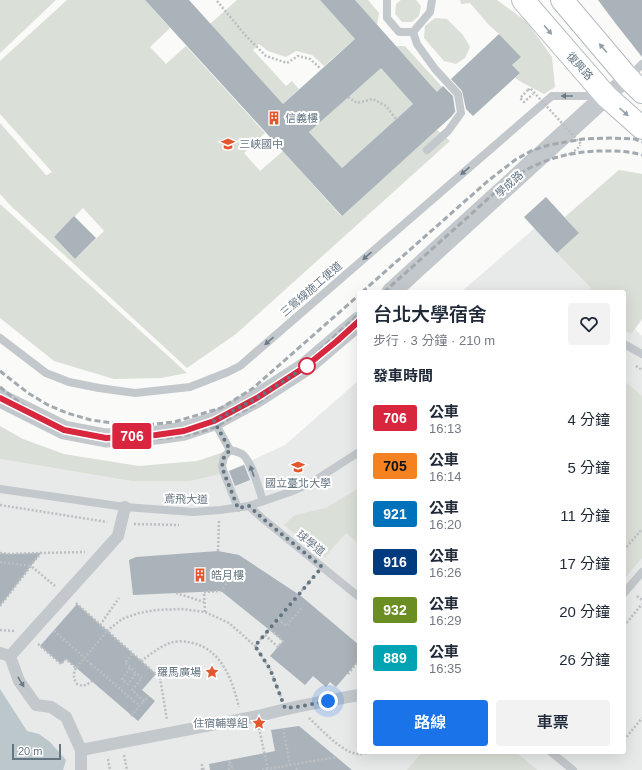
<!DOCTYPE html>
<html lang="zh-TW">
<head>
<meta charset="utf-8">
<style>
	:root { --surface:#fff; --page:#f2f2f3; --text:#1f2937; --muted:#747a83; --accent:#1a73e8 }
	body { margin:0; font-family:Arial,"Noto Sans TC",sans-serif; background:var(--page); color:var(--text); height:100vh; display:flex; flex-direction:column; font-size:15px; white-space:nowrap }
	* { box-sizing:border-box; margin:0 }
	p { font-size:13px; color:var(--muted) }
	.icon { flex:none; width:22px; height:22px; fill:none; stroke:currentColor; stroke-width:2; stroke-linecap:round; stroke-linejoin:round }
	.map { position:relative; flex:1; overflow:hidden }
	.details { position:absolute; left:357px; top:290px; width:269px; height:464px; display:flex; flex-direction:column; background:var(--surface); border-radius:4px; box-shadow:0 4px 16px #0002 }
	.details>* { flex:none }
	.badge { padding:0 8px; border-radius:3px; font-size:14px; line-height:26px }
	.scale { position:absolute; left:12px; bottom:10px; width:49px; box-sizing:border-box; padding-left:4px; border:2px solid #657683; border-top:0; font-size:11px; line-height:14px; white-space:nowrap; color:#657683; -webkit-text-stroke:3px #fff; paint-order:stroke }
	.you { position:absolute; width:20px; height:20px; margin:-10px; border:3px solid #fff; border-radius:50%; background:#1a73e8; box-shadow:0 0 0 6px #1a73e833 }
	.map>.badge { position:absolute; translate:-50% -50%; box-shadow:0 0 0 2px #fff }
	h2 { padding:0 16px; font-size:15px; line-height:36px }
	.round { display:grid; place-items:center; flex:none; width:42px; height:42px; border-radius:4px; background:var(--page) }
	.summary { display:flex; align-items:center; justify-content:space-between; height:68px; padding:0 16px }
	h1 { font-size:19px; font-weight:600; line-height:30px }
	.action { display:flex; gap:8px; margin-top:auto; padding:8px 16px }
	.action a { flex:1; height:46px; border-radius:4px; background:var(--accent); color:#fff; font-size:16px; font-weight:600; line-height:46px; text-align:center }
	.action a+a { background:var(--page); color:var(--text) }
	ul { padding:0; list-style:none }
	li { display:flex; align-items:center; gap:12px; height:48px; padding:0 16px }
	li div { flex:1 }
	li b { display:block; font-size:15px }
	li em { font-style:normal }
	li .badge { min-width:44px; font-weight:700; text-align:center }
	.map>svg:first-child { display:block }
	.built { fill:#e8e9e9 }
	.green { fill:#dadfd7; fill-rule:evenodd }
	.water { fill:#bbc7cb }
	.building { fill:#aab3b9; fill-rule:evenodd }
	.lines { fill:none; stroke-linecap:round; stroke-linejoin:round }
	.secondary-casing { stroke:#b3babf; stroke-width:24 }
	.path { stroke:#bbbfc2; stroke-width:2.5; stroke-dasharray:2 2; stroke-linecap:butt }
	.service { stroke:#c3c8cc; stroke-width:8 }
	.pedestrian { stroke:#c3c8cc; stroke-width:12 }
	.minor { stroke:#c3c8cc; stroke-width:16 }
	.tertiary { stroke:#c3c8cc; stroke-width:19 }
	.secondary { stroke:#fff; stroke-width:22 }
	.rail { stroke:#a2aab0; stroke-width:3; stroke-dasharray:6 3; stroke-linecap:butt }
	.path-bridge { stroke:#bbbfc2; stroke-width:2.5; stroke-dasharray:2 2; stroke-linecap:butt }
	.oneway { fill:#939fa8 }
	.oneway2 { fill:#6a7a87 }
	.line-casing { stroke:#fff; stroke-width:9 }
	.line { stroke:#d7263d; stroke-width:6 }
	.walk { stroke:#657683; stroke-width:4; stroke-dasharray:0 7.2 }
	.stop-dot { fill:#fff; stroke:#d7263d; stroke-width:2 }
	.labels { text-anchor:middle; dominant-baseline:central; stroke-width:4; stroke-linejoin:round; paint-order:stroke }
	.street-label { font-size:11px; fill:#657683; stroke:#fff }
	.poi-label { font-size:11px; fill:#657683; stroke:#fff; text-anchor:start }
</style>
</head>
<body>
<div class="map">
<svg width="642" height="770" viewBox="0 0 642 770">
	<rect width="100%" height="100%" fill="#fafaf8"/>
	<path class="built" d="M619 170 642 174V319L635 329 642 336V770H0V459L131 481 224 473 285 445 359 380V752H624V292H461L535 228 557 253 579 233 565 217Z"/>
	<g class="green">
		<path d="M0 0H56L0 53Z"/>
		<path d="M67 0H145L170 28 150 47 166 64 186 46 265 133 244 153 260 171 283 151 341 216 437 130 450 141 236 334 187 368 12 207 0 194V123L46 175H47L52 172 0 114V61ZM83 208 104 231 75 259 54 237Z"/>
		<path d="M237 0H320L355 39 324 66 312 55 296 51 286 57 268 51 259 44 253 50 286 86 292 81 299 89 283 104 210 24Z"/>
		<path d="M355 0H368L379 13 377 25Z"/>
		<path d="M401 0H416L421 6 419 16 412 22H402L395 14 396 4Z"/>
		<path d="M460 0H497L527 22 552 57 555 87 544 94 523 83 515 78 520 73 512 65 520 56 499 34 488 24 470 3 461 4Z"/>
		<path d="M435 18 447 19 463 35 470 47 465 58 456 64 444 61 424 38 425 26Z"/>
		<path d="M396 46H405L453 99 456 113Z"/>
		<path d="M381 67 413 104 342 168 309 132Z"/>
		<path d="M619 170 642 174V319L631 334 624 330V292H587L591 288 557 253 579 233 565 217Z"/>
		<path d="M0 204 187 373 161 378 114 379 54 361 0 318Z"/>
		<path d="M624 382 628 384 642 396V558L624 579Z"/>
		<path d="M0 426 23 439 64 454 139 466 197 461 230 450 224 457V473L189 481H131L0 459Z"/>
		<path d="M359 488V544L346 533 324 558 284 525 295 515 326 508Z"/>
		<path d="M422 752H516L537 770H407Z"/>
	</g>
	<path class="water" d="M0 689 27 731 39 734 50 742 66 760 63 770H0Z"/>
	<g class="building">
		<path d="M145 0H189L283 104 355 39 320 0H355L437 92 443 86 453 96 455 112 451 117 342 216ZM381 68 413 104 342 168 309 132Z"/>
		<path d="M598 0H642V57L616 24Z"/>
		<path d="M499 34 521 57 512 65 520 73 473 116 466 109 462 91 451 79Z"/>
		<path d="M546 197 579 233 557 253 524 217Z"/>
		<path d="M74 216 96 238 75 259 54 237Z"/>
		<path d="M244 465 250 480 235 486 229 471Z"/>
		<path d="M218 551 239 555 301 596 359 645V660L336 687 330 682 326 687 313 676 305 685 270 656 283 641 221 591 133 595 129 560 136 557Z"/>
		<path d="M0 553 10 554 41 553 0 606Z"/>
		<path d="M77 604 156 674 142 690 155 701 138 721 66 659 61 664 40 646Z"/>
		<path d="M299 726 352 770H210L209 764 275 751 271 730Z"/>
	</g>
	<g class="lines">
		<g class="secondary-casing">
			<g id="secondary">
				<path d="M523 0 606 96 642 128"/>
				<path d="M562 0 628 78 642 92"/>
			</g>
		</g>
		<g class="path">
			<path d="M217 1 246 36 266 56 287 63 298 56 310 59 321 69"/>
			<path d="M528 90 520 98 524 102 533 94"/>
			<path d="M348 97 357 103 373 99 386 106 396 119"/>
			<path d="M569 153 570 155 580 146"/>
			<path d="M636 366 642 370"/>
			<path d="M0 505 107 522"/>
			<path d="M134 524 179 525"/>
			<path d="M624 550 642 529"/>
			<path d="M218 551 219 521"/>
			<path d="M0 553 10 554 41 553"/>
			<path d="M0 562 30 566"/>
			<path d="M30 566 41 553 85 552"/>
			<path d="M176 593 204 602"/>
			<path d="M637 596 642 600"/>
			<path d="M76 603 160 678 167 720"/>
			<path d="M0 606 31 566 55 586"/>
			<path d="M205 612 204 592 221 591 227 583"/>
			<path d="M278 619 286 626 302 608"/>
			<path d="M100 625 119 598"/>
			<path d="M624 626 642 604"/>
			<path d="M0 630 15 631"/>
			<path d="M54 631 78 652"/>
			<path d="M107 631 122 619 139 613 156 610 181 609 205 612 229 623 255 646 270 669 281 697"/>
			<path d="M265 635 278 647 283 641 270 629"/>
			<path d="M38 644 61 664 66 659 76 668 107 631 108 632"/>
			<path d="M255 646 314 576"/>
			<path d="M132 654 125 663 142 678 132 690 144 701 149 696"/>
			<path d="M141 661C150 655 159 647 170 643 175 641 183 641 188 642 221 647 232 679 239 707"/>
			<path d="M91 664 140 706"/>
			<path d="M76 668C73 674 73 678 77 684 83 687 87 685 92 681"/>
			<path d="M130 668 122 679 128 684 136 673"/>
			<path d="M348 674 359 660"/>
			<path d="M131 716 144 701"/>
			<path d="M309 718C320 728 343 754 359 754 363 754 367 753 371 752"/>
			<path d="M259 728 268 770"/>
			<path d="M283 728 290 765"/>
			<path d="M624 740 642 718"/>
			<path d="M124 755 127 770"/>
			<path d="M108 759 110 770"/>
			<path d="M202 770V765L204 770"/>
			<path d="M229 770V760L233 770"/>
			<path d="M262 770 336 757"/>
			<path d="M296 770 297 769 298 770"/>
		</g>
		<g class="service">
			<path d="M387 0V18L399 32H413L430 12 432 0"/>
			<path d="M413 32 417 44 435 69 458 94 461 113 448 131 427 150"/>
			<path d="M629 77 642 64"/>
			<path d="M0 338 46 373 69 382 99 388 135 393 190 387 228 372 240 366 552 96H601"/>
			<path d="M624 344 642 354"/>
			<path d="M214 421 230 450"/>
			<path d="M230 450C235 451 238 452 242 454 252 461 259 490 263 501"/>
			<path d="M230 450 224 457 222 466 224 473 238 508"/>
			<path d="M0 489 125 507 193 512 220 510 249 506 290 492 311 483 359 452"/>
			<path d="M249 506 262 518 359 597"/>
			<path d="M624 593 642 572"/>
			<path d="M551 752 573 770"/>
		</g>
		<g class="pedestrian">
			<path d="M0 653 10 656 19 681 36 705 51 707 66 717 81 750V770"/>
			<path d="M10 656 118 536 125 507"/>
			<path d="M81 750 263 715C294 706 327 701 359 695"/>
		</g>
		<path class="minor" d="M606 96 628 78"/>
		<g class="tertiary">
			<path d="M391 292 606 96"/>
			<path d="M0 398 64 430 106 438 157 435 184 431 214 421 257 398 305 367 359 321"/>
		</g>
		<use href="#secondary" class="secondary"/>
		<g class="rail">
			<path d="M362 292 489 180 515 160 531 151 549 145 583 139 610 138 635 139 642 142"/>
			<path d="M384 292C409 270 434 247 459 225 476 210 493 193 512 179 538 160 570 151 603 151 616 151 629 151 642 155"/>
			<path d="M0 371 28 393 48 405 67 413 91 420 120 424 146 425 174 422 221 408 252 389 359 295"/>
			<path d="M0 387C17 401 37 417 57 425 96 442 150 443 191 434 200 432 209 430 217 426 224 423 229 418 235 415 243 411 252 407 259 402 268 397 275 389 283 383 309 361 333 337 359 314"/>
		</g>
		<g class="path-bridge">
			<path d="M528 90 530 88 581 144 580 146"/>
			<path d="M78 652 91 664"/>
		</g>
	</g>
	<defs><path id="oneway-solid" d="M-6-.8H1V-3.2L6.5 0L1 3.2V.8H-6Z"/></defs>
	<g class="oneway">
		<use href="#oneway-solid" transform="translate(548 30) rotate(49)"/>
		<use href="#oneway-solid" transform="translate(603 48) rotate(-131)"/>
		<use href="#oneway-solid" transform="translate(624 112) rotate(42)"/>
	</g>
	<g class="oneway2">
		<use href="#oneway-solid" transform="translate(567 96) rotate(-180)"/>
		<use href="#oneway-solid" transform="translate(465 171) rotate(139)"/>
		<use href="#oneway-solid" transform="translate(367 256) rotate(139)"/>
		<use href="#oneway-solid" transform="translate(269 341) rotate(139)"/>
		<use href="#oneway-solid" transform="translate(252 471) rotate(-110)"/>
		<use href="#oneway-solid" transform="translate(21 682) rotate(59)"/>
	</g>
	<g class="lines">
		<g class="line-casing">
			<path id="line" d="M0 398 64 430 106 438 156 435 184 431 214 421 257 398 305 367 337 341 359 321"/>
		</g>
		<use href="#line" class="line"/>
		<path class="walk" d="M307 366 257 398 214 421 230 450 224 457 222 466 224 473 238 508 249 506 262 518 322 567 255 646 270 669 285 708 297 707 328 701"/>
	</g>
	<defs>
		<g id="building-bare" transform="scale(1.08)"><path d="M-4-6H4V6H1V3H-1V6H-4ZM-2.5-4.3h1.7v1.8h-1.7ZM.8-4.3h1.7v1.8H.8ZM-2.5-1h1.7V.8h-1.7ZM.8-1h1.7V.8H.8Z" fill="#e4572e" stroke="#fff" stroke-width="2.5" paint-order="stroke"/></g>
		<g id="school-bare" transform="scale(1.08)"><path d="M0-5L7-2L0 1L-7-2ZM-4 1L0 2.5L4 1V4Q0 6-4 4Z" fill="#e4572e" stroke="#fff" stroke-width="2.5" paint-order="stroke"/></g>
		<g id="university-bare" transform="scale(1.08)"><path d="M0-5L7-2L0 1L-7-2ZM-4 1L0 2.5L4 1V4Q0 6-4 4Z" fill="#e4572e" stroke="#fff" stroke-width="2.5" paint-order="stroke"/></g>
		<g id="sight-bare" transform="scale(1.08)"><path d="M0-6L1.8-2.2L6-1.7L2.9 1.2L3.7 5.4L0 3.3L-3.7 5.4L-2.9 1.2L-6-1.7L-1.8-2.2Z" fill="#e4572e" stroke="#fff" stroke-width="2.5" paint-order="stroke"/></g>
	</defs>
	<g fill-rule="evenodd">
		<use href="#building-bare" x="274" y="118"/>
		<use href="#school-bare" x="228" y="144"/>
		<use href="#university-bare" x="298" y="467"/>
		<use href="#building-bare" x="200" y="575"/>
		<use href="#sight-bare" x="212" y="672"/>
		<use href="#sight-bare" x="259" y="723"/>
	</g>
	<circle class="stop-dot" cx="307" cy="366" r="8"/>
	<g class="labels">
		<g class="street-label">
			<text transform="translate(580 66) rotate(48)">復興路</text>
			<text transform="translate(509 184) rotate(-42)">學成路</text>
			<text transform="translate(311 289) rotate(-41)">三鶯線施工便道</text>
			<text transform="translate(186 499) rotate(1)">鳶飛大道</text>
			<text transform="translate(311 543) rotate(39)">球學道</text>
		</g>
		<g class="poi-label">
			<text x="285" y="118">信義樓</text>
			<text x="239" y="144">三峽國中</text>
			<text x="298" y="483" text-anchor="middle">國立臺北大學</text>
			<text x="211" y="575">皓月樓</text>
			<text x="201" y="672" text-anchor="end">羅馬廣場</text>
			<text x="248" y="723" text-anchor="end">住宿輔導組</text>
		</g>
	</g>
</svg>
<div class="scale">20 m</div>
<div class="you" style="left:328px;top:701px"></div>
<b class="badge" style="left:132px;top:436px;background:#d7263d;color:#fff">706</b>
<section class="details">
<div class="summary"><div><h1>台北大學宿舍</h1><p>步行 · 3 分鐘 · 210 m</p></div><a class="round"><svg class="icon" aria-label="heart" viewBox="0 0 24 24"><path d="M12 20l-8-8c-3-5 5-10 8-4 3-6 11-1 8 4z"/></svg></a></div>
<h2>發車時間</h2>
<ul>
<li><span class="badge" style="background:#d7263d;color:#fff">706</span><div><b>公車</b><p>16:13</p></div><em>4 分鐘</em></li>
<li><span class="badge" style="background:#f58220;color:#111">705</span><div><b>公車</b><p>16:14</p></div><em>5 分鐘</em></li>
<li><span class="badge" style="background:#0072bc;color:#fff">921</span><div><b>公車</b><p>16:20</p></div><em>11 分鐘</em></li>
<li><span class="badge" style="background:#003b80;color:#fff">916</span><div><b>公車</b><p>16:26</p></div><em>17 分鐘</em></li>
<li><span class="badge" style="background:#6b8e23;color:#fff">932</span><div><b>公車</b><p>16:29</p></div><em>20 分鐘</em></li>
<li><span class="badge" style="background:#00a3b4;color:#fff">889</span><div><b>公車</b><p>16:35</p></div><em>26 分鐘</em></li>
</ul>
<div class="action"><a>路線</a><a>車票</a></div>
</section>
</div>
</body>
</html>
